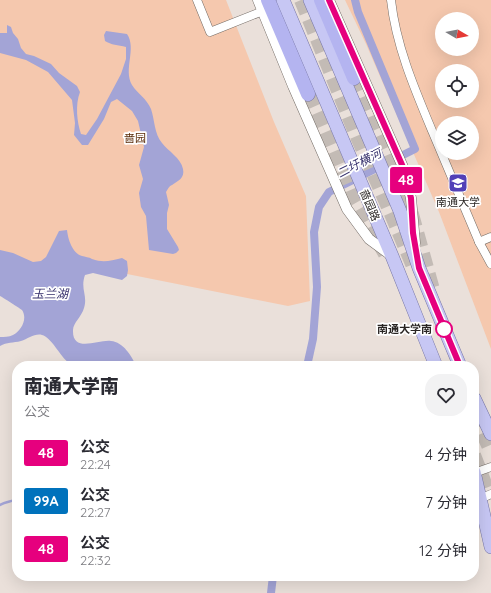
<!DOCTYPE html>
<html lang="zh">
<head>
<meta charset="utf-8">
<style>
	:root { --surface:#fff; --page:#f2f2f3; --text:#2b2b33; --muted:#7c7c81 }
	body { margin:0; font-family:Quicksand,"Noto Sans SC",sans-serif; background:var(--page); color:var(--text); height:100vh; display:flex; flex-direction:column; font-size:15px; white-space:nowrap }
	* { box-sizing:border-box; margin:0 }
	p { font-size:13px; color:var(--muted) }
	.icon { flex:none; width:22px; height:22px; fill:none; stroke:currentColor; stroke-width:2; stroke-linecap:round; stroke-linejoin:round }
	.map { position:relative; flex:1; overflow:hidden }
	.drawer { position:absolute; left:12px; top:361px; width:467px; height:220px; display:flex; flex-direction:column; background:var(--surface); border-radius:16px; box-shadow:0 4px 16px #0002 }
	.drawer>* { flex:none }
	.badge { padding:0 8px; border-radius:3px; font-size:14px; line-height:26px }
	.needle { width:26px; rotate:100deg }
	.fabs { position:absolute; left:435px; top:12px; display:grid; gap:8px }
	.fabs a { display:grid; place-items:center; width:44px; height:44px; border-radius:50%; background:var(--surface); box-shadow:0 4px 16px #0002; font-size:20px }
	.map>.badge { position:absolute; translate:-50% -50%; box-shadow:0 0 0 2px #fff }
	.round { display:grid; place-items:center; flex:none; width:42px; height:42px; border-radius:16px; background:var(--page) }
	.overview { display:flex; align-items:center; justify-content:space-between; height:68px; padding:0 12px }
	h1 { font-size:19px; font-weight:800; line-height:30px }
	ul { padding:0; list-style:none }
	li { display:flex; align-items:center; gap:12px; height:48px; padding:0 12px }
	li div { flex:1 }
	li b { display:block; font-size:15px }
	li em { font-style:normal }
	li .badge { min-width:44px; font-weight:700; text-align:center }
	.map>svg:first-child { display:block }
	.green { fill:#f5c8ae; fill-rule:evenodd }
	.water { fill:#a3a4d6 }
	.lines { fill:none; stroke-linecap:round; stroke-linejoin:round }
	.stream { stroke:#a3a4d6; stroke-width:2.5 }
	.canal { stroke:#a3a4d6; stroke-width:8 }
	.trunk-tunnel { stroke:#c3bbb5; stroke-width:14; stroke-dasharray:14 7; stroke-linecap:butt }
	.minor-casing { stroke:#746c66; stroke-width:9 }
	.tertiary-casing { stroke:#746c66; stroke-width:11 }
	.primary-casing { stroke:#7776a6; stroke-width:14 }
	.trunk-casing { stroke:#7776a6; stroke-width:15 }
	.minor { stroke:#fff; stroke-width:8 }
	.tertiary { stroke:#fff; stroke-width:10 }
	.primary { stroke:#c7c7f4; stroke-width:13 }
	.trunk { stroke:#b4b4f0; stroke-width:14 }
	.line-casing { stroke:#fff; stroke-width:9 }
	.line { stroke:#e6007e; stroke-width:6 }
	.stop-dot { fill:#fff; stroke:#e6007e; stroke-width:2 }
	.labels { text-anchor:middle; dominant-baseline:central; stroke-width:3.5; stroke-linejoin:round; paint-order:stroke }
	.park-label { font-size:11px; fill:#5a2b08; stroke:#fff }
	.poi-label { font-size:11px; fill:#292523; stroke:#fff }
	.street-label { font-size:11px; fill:#292523; stroke:#fff }
	.stop-label { font-size:11px; font-weight:bold; fill:#292523; stroke:#fff; text-anchor:end }
	.water-label { font-size:12px; font-style:italic; fill:#332d6a; stroke:#fff }
</style>
</head>
<body>
<div class="map">
<svg width="491" height="593" viewBox="0 0 491 593">
	<rect width="100%" height="100%" fill="#eae0da"/>
	<g class="green">
		<path d="M0 0H226L274 122 306 196 310 301 288 306 87 266 0 265Z"/>
		<path d="M345 0H491V349L439 212 366 44ZM442 19H472V49H442ZM442 71H472V101H442ZM442 123H472V153H442Z"/>
	</g>
	<g class="water">
		<path d="M7 25 11 27 13 33 18 39 21 48 26 54 34 56 51 64 59 73 77 86 80 92C75 105 77 122 81 134L86 135 97 119 121 74 126 59V47C118 45 111 45 105 41L104 35 106 31 127 34C137 49 123 69 132 85 137 93 147 99 151 109 155 121 154 133 162 143 168 151 181 158 183 169 185 178 178 181 172 185 169 186 168 189 166 192L169 205 167 213V229L178 247 179 250 176 253 173 254 149 250 146 216 141 207 139 193 143 179 139 165 144 147 138 121 132 111 117 99 111 102 104 119 88 145H82L74 135 75 123 72 100 48 72 26 60 0 53V33H7Z"/>
		<path d="M67 230C68 239 72 253 82 256 85 257 89 257 92 259 103 263 110 261 122 258L127 261 128 270 127 276 122 280 93 273 85 275C80 289 88 295 84 308 82 316 73 323 73 330 72 354 99 339 111 341 123 342 132 356 136 366H108L102 361H88L80 366C76 365 71 365 68 362 60 356 51 337 42 335 35 333 28 339 21 341 13 343 7 342 0 346V337C4 337 9 337 13 335 21 331 28 319 22 310 21 309 2 297 0 296V250L13 253 33 262 41 261 46 257 59 231Z"/>
	</g>
	<g class="lines">
		<path class="stream" d="M0 505C6 501 11 502 17 499"/>
		<g class="canal">
			<path d="M307 366 313 339 317 287 314 232 319 207 329 192 415 149 358 12 355 0"/>
			<path d="M271 593 273 576"/>
		</g>
		<g class="trunk-tunnel">
			<path d="M301 0 354 130 391 214 415 271"/>
			<path d="M354 78 410 207 434 293"/>
			<path d="M308 94 350 192 385 254"/>
			<path d="M474 414 491 452"/>
			<path d="M474 455 491 499"/>
		</g>
		<g class="minor-casing">
			<g id="minor">
				<path d="M197 0 210 32 263 11"/>
				<path d="M391 0C396 46 415 90 433 133 448 169 464 206 479 242L491 264"/>
				<path d="M479 242 491 237"/>
				<path d="M474 473 491 467"/>
				<path d="M480 499 491 494"/>
			</g>
		</g>
		<g class="tertiary-casing">
			<g id="tertiary">
				<path d="M258 0 293 86 347 209 369 239 392 256"/>
				<path d="M329 0 403 167 411 198 415 243"/>
			</g>
		</g>
		<g class="primary-casing">
			<g id="primary">
				<path d="M283 0 392 256 436 366"/>
				<path d="M310 0 400 211 419 268 460 366"/>
				<path d="M474 398 491 434"/>
				<path d="M474 472 491 547"/>
			</g>
		</g>
		<g class="trunk-casing">
			<g id="trunk">
				<path d="M268 0 308 94"/>
				<path d="M321 0 354 78"/>
			</g>
		</g>
		<use href="#minor" class="minor"/>
		<use href="#tertiary" class="tertiary"/>
		<use href="#primary" class="primary"/>
		<use href="#trunk" class="trunk"/>
	</g>
	<g class="lines">
		<g class="line-casing">
			<path id="line" d="M329 0 403 167 411 198 413 233 419 268 460 366"/>
		</g>
		<use href="#line" class="line"/>
	</g>
	<defs>
		<g id="university-square" transform="scale(1)"><rect x="-9" y="-9" width="18" height="18" rx="4" fill="#5240b7" stroke="#fff"/><path d="M0-5L7-2L0 1L-7-2ZM-4 1L0 2.5L4 1V4Q0 6-4 4Z" fill="#fff"/></g>
	</defs>
	<g fill-rule="evenodd">
		<use href="#university-square" x="458" y="183"/>
	</g>
	<circle class="stop-dot" cx="444" cy="329" r="8"/>
	<g class="labels">
		<g class="park-label">
			<text x="135" y="138">啬园</text>
		</g>
		<g class="poi-label">
			<text x="458" y="202">南通大学</text>
		</g>
		<g class="street-label">
			<text transform="translate(370 205) rotate(67)">啬园路</text>
		</g>
		<g class="stop-label">
			<text x="432" y="329">南通大学南</text>
		</g>
		<g class="water-label">
			<text transform="translate(359 163) rotate(-27)">二圩横河</text>
			<text x="50" y="293">玉兰湖</text>
		</g>
	</g>
</svg>
<div class="fabs">
<a><svg class="needle" viewBox="-14 -14 28 28"><path d="M0-13l5 13h-10z" fill="#e53935"/><path d="M0 13l5-13h-10z" fill="#7c7c81"/></svg></a>
<a><svg class="icon" aria-label="locate" viewBox="0 0 24 24"><circle cx="12" cy="12" r="6"/><path d="M12 2v4M12 18v4M2 12h4M18 12h4"/></svg></a>
<a><svg class="icon" aria-label="layers" viewBox="0 0 24 24"><path d="M12 4l9 5-9 5-9-5zM3 14l9 5 9-5"/></svg></a>
</div>
<b class="badge" style="left:406px;top:180px;background:#e6007e;color:#fff">48</b>
<section class="drawer">
<div class="overview"><div><h1>南通大学南</h1><p>公交</p></div><a class="round"><svg class="icon" aria-label="heart" viewBox="0 0 24 24"><path d="M12 20l-8-8c-3-5 5-10 8-4 3-6 11-1 8 4z"/></svg></a></div>
<ul>
<li><span class="badge" style="background:#e6007e;color:#fff">48</span><div><b>公交</b><p>22:24</p></div><em>4 分钟</em></li>
<li><span class="badge" style="background:#0072bc;color:#fff">99A</span><div><b>公交</b><p>22:27</p></div><em>7 分钟</em></li>
<li><span class="badge" style="background:#e6007e;color:#fff">48</span><div><b>公交</b><p>22:32</p></div><em>12 分钟</em></li>
</ul>
</section>
</div>
</body>
</html>
